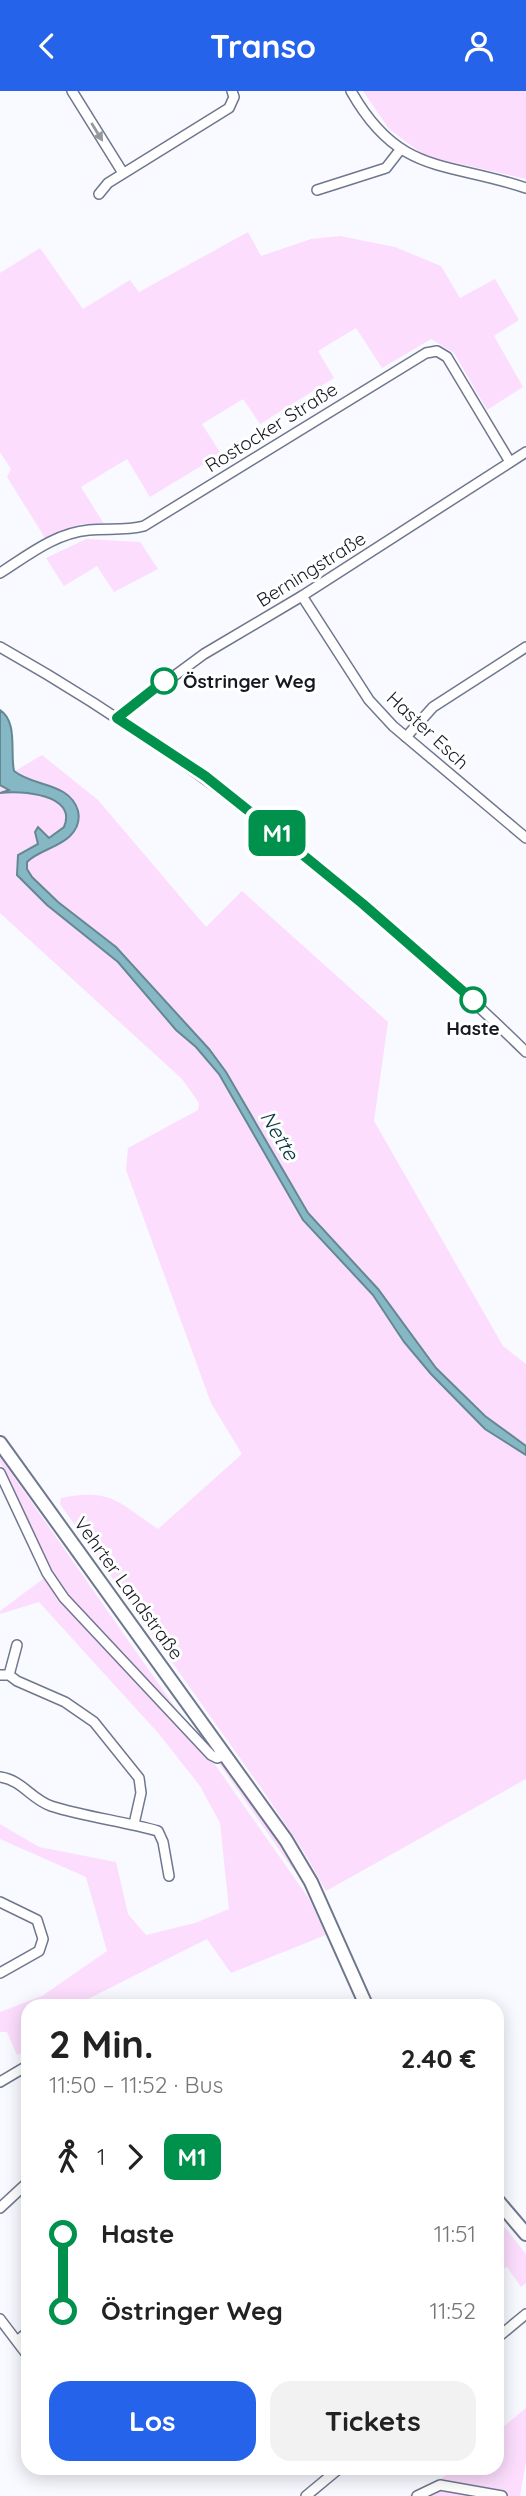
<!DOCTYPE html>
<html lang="de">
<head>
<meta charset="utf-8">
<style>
	:root { --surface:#fff; --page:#f2f2f2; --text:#222; --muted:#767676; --accent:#2563eb }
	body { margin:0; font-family:Quicksand,sans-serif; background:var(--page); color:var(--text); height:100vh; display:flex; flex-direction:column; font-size:26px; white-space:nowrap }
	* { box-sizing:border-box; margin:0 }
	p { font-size:23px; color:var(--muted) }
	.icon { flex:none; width:38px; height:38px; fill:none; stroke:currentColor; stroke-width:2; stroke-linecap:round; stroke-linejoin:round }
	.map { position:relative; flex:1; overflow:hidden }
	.drawer { position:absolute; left:21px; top:1908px; width:483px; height:476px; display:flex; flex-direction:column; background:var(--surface); border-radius:21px; box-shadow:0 4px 18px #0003 }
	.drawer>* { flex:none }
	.badge { padding:0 14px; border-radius:10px; font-size:24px; line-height:46px }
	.map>.badge { position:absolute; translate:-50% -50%; box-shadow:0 0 0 4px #fff }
	.legs { display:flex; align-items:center; gap:10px; height:77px; padding:0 28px; font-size:23px }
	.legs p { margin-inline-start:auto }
	.overview { display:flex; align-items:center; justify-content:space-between; height:119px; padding:0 28px }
	h1 { font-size:38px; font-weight:800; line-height:52px }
	.primary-button { display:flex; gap:14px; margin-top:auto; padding:14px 28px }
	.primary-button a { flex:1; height:80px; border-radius:21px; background:var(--accent); color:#fff; font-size:28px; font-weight:800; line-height:80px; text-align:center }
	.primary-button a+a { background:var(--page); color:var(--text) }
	ul { padding:0 28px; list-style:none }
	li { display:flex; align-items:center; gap:24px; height:77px; font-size:26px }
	li i { display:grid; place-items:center; width:10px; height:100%; margin:0 9px; background:currentColor }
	li i::after { content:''; width:18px; height:18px; margin:-9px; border:5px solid; border-radius:50%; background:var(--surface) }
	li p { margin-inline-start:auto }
	li:first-child i { background:linear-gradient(#0000 50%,currentColor 0) }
	li:last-child i { background:linear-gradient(currentColor 50%,#0000 0) }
	header { display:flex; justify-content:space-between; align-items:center; height:91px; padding:0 28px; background:var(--accent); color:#fff; font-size:32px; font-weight:800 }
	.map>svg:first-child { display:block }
	.green { fill:#fcddfd }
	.water { fill:#86b7c4; stroke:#648893; stroke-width:2 }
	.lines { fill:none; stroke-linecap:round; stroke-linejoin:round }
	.street-casing { stroke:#6f778e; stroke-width:12 }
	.secondary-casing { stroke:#6f778e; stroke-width:16 }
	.street { stroke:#fff; stroke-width:9 }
	.secondary { stroke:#fff; stroke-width:12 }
	.oneway { fill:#96989c }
	.line-1-casing { stroke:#fff; stroke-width:16 }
	.line-1 { stroke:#00924d; stroke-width:10 }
	.stop-1-dot { fill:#fff; stroke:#00924d; stroke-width:3.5 }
	.labels { text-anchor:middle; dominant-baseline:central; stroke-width:6; stroke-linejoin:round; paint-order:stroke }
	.street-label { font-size:19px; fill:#161922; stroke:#fff }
	.stop-label { font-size:19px; font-weight:bold; fill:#161922; stroke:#fff; text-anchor:start }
	.water-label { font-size:21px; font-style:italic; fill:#04353f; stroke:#fff }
</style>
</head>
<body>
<header><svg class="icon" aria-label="back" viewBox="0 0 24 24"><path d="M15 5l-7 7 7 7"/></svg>Transo<svg class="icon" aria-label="person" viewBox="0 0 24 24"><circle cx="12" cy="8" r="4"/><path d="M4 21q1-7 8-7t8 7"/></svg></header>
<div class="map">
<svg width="526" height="2405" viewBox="0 0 526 2405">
	<rect width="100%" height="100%" fill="#f8faff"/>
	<g class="green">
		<path d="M363 0H526V88L425 65 389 38Z"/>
		<path d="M248 141 261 165 311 148 340 145 395 156 441 175 460 207 495 188 519 229 494 245 523 296 487 319 454 262 431 248 382 277 356 237 318 260 334 287 260 333 243 308 202 333 221 363 150 406 127 368 81 396 104 433H81L45 447 7 386 11 378 0 361V182L40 157 83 218 130 189 139 201Z"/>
		<path d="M86 448 140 451 158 478 114 501 97 475 64 495 46 467Z"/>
		<path d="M42 664 98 709 206 836 242 800 388 931 374 1030 503 1255 526 1273V1688L326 1800 304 1761 266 1704 60 1413 61 1407C111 1397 118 1411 158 1438L242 1363 211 1312 126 1079 128 1057 198 1019 199 1012 182 988 0 822V689Z"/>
		<path d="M0 1366 309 1808 326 1844 231 1882 207 1848 76 1914H28V1959L17 1964 7 1941H0V1921L42 1905 107 1860 86 1786 0 1748V1733L39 1756 116 1771 128 1823 146 1844 195 1832 229 1818 220 1732 200 1695 159 1643 39 1511 0 1523V1520L51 1482 0 1371Z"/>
		<path d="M218 1671 226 1672 303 1787 292 1777Z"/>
		<path d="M497 2130H500L526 2163V2192L521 2196 507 2176 497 2180Z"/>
		<path d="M526 2317V2370L520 2405H408L442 2387 455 2377 497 2376V2341Z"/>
	</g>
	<path class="water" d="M0 619C18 630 10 662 14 680 33 696 70 691 78 720 80 729 77 738 70 745 58 757 39 759 27 771V778L32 786 58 811 116 856 209 958 226 981 308 1122 378 1198 436 1277 485 1325 526 1355V1364L485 1338 431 1283 404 1251 373 1204 303 1129 219 983 196 956 176 939 118 871 47 814 17 784 18 764 38 753 35 741 38 736 49 747 64 736C78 703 20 699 0 702L9 699 0 694Z"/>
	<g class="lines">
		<g class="street-casing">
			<g id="street">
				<path d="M72 0 123 82"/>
				<path d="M351 0C399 85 446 70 526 97"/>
				<path d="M317 99 386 77 400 59"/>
				<path d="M99 103 108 92 229 17 234 6 232 0"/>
				<path d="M0 482C27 465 55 442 89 439 108 437 125 440 144 435L426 262 437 260 447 266 510 371"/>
				<path d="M302 505 369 609 393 635 526 747"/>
				<path d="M0 556C194 665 367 806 526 961"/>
				<path d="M117 627 204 563 302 505 526 361"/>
				<path d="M406 646 433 616 526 556"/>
				<path d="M0 1382 47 1482 64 1507 211 1664 217 1667 226 1664"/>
				<path d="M0 1584H9L17 1590 65 1611 94 1631 139 1687 141 1702 134 1733"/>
				<path d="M9 1584 17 1554"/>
				<path d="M0 1686C22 1689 31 1708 51 1715 85 1726 123 1730 158 1740L163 1751 169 1785"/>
				<path d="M0 1811 37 1829 43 1848 39 1860 0 1882"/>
				<path d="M0 1991 27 1975"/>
				<path d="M0 2117 28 2091"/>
				<path d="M0 2228 28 2265"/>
				<path d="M497 2247 526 2223"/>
				<path d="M17 2250 28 2241"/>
				<path d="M306 2405 341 2376"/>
				<path d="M417 2405 440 2394 502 2405"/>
			</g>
		</g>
		<g class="secondary-casing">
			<g id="secondary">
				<path d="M0 1352 286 1749 311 1791 366 1914"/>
				<path d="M497 2109 526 2143"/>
			</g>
		</g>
		<use href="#street" class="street"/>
		<use href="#secondary" class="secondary"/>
	</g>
	<defs><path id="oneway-solid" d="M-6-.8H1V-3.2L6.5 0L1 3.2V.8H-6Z" transform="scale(1.75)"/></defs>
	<use class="oneway" href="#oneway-solid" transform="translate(97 41) rotate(58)"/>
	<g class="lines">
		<g class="line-1-casing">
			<path id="line-1" d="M164 590 117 627 205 685 259 728 363 813 473 909"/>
		</g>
		<use href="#line-1" class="line-1"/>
	</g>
	<g class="stop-1-dot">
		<circle cx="164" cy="590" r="12"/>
		<circle cx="473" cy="909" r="12"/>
	</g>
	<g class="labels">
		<g class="street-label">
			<text transform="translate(271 336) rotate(-32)">Rostocker Straße</text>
			<text transform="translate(311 478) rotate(-32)">Berningstraße</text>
			<text transform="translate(428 639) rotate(43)">Haster Esch</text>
			<text transform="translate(129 1497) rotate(54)">Vehrter Landstraße</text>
		</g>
		<g class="stop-label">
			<text x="183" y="590">Östringer Weg</text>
			<text x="473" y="937" text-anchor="middle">Haste</text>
		</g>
		<g class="water-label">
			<text transform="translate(280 1044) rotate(59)">Nette</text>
		</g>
	</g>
</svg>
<b class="badge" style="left:277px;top:742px;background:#00924d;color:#fff">M1</b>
<section class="drawer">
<div class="overview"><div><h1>2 Min.</h1><p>11:50 – 11:52 · Bus</p></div><b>2.40 €</b></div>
<div class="legs"><svg class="icon" aria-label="walk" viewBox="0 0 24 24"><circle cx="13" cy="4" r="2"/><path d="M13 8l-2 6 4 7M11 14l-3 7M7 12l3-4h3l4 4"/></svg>1<svg class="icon" aria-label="forward" viewBox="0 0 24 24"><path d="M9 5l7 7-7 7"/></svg><b class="badge" style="background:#00924d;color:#fff">M1</b></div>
<ul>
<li><i style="color:#00924d"></i><b>Haste</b><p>11:51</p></li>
<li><i style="color:#00924d"></i><b>Östringer Weg</b><p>11:52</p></li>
</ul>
<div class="primary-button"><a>Los</a><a>Tickets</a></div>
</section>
</div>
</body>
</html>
